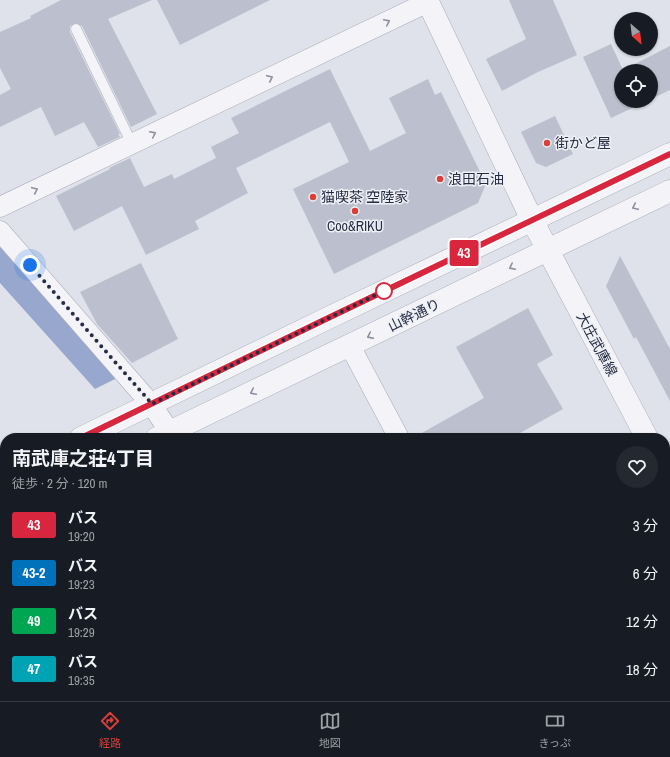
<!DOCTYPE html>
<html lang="ja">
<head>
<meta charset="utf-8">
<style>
	:root { --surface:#171b24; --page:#242831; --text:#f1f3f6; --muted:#9ea1a6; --line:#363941; --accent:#dc3e38 }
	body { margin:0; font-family:"Archivo Narrow","Noto Sans JP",sans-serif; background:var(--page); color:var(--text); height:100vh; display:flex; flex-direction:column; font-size:15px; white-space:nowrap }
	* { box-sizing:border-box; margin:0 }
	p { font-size:13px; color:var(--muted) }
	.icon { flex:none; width:22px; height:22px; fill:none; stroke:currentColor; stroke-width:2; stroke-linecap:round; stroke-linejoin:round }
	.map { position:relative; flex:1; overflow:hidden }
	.sheet { position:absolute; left:0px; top:433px; width:670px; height:268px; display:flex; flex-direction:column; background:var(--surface); border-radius:16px 16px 0 0; box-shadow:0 1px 3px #0004 }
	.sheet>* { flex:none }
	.badge { padding:0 8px; border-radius:3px; font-size:14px; line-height:26px }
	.needle { width:26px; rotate:152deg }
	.buttons { position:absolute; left:614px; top:12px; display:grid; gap:8px }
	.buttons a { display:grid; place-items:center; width:44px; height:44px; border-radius:50%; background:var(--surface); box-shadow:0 1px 3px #0004; font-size:20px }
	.you { position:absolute; width:20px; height:20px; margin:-10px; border:3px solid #fff; border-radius:50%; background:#1a73e8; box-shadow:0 0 0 6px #1a73e833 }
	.map>.badge { position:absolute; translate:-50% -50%; box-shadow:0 0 0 2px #fff }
	.round { display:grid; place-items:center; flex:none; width:42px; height:42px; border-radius:21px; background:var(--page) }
	.head { display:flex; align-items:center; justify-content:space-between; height:68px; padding:0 12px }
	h1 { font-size:19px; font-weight:700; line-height:30px }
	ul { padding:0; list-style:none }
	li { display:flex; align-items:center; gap:12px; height:48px; padding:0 12px }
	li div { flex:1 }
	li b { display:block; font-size:15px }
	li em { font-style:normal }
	li .badge { min-width:44px; font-weight:700; text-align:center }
	.tabs { display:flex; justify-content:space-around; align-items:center; height:56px; border-top:1px solid var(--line); background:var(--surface); font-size:11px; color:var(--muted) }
	.tabs a { display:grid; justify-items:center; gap:2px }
	.tabs .current { color:var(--accent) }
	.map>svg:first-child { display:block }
	.green { fill:#c1d5c0 }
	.water { fill:#97a7ce }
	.building { fill:#bcbfcd }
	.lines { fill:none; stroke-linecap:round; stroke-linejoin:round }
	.service-casing { stroke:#a8abb8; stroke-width:11 }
	.minor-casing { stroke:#a8abb8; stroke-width:21 }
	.tertiary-casing { stroke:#a8abb8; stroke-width:23 }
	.service { stroke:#f3f3f8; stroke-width:10 }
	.minor { stroke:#f3f3f8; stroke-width:20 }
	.tertiary { stroke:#f3f3f8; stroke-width:22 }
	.oneway { stroke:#8c909e }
	.line-casing { stroke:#fff; stroke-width:9 }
	.line { stroke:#d7263d; stroke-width:6 }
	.walk { stroke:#262c43; stroke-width:4; stroke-dasharray:0 7.2 }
	.poi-dot { fill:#dc3e38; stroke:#eff1f7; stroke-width:1.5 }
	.stop-dot { fill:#fff; stroke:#d7263d; stroke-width:2 }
	.labels { text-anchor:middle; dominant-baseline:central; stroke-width:3; stroke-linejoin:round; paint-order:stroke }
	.poi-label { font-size:14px; fill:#262c43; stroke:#eff1f7; text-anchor:start }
	.street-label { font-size:14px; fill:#262c43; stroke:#eff1f7 }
</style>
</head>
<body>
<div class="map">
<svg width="670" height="701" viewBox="0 0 670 701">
	<rect width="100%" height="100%" fill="#dfe2ea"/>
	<g class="green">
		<path d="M665 543 670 553V602L665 604Z"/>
		<path d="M146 696H272L275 701H136Z"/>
	</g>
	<g class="water">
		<path d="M0 247 117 378 95 389 0 283Z"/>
		<path d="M273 696H299L302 701H275Z"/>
	</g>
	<g class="building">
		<path d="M61 0H152L108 19 157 114 131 127 82 26 76 23 70 26V32L120 134H118L120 137 98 147 84 122 55 136 41 107 0 127V95L11 89 0 68V32L31 18 30 16Z"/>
		<path d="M157 0H270L180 45Z"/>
		<path d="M509 0H553L577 55 538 72 502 91 486 59 526 39Z"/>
		<path d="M611 44 623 70 670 46V90L651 99V71H621V101H647L611 118 583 57Z"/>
		<path d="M330 69 370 151 406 133 389 98 428 79 435 95 441 92 486 184 478 203 334 274 293 189 349 162 330 122 236 168 248 193 195 221 199 229 146 255 122 206 74 231 56 196 110 169 109 168 130 158 144 187 172 174 174 179 216 158 211 147 239 133 231 118Z"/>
		<path d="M555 116 573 154 546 167 536 163 521 132Z"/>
		<path d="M620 256 670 349V401L636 337 634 339 606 286Z"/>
		<path d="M141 263 178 339 132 363 97 324 80 292Z"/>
		<path d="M528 308 553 355 537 364 563 409 511 438H413L484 398 456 347Z"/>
	</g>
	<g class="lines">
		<g class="service-casing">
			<path id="service" d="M76 29 132 144"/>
		</g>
		<g class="minor-casing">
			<g id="minor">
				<path d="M0 207 428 2"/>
				<path d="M0 231 151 404 174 438"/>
				<path d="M350 346 399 438"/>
				<path d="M665 621 670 618"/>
				<path d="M314 696 316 701"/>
				<path d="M536 696 539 701"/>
				<path d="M112 701 122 696"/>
				<path d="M512 701 522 696"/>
			</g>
		</g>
		<g class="tertiary-casing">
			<g id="tertiary">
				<path d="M427 0 532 220 647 438"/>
				<path d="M81 438 324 320 670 154"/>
				<path d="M157 438 670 191"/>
				<path d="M665 471 670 481"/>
				<path d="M0 477 5 475"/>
				<path d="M0 513 5 510"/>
			</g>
		</g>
		<use href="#service" class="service"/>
		<use href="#minor" class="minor"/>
		<use href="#tertiary" class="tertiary"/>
	</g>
	<defs><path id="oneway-chevron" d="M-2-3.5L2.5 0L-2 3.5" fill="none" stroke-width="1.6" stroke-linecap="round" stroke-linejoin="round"/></defs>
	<g class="oneway">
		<use href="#oneway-chevron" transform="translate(387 22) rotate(-26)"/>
		<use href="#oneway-chevron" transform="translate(270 78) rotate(-25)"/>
		<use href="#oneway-chevron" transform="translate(153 134) rotate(-26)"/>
		<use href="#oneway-chevron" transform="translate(35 190) rotate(-25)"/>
		<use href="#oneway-chevron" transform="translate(635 207) rotate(155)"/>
		<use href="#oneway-chevron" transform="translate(512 267) rotate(153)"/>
		<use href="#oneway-chevron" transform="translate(370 336) rotate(154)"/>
		<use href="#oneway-chevron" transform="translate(253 392) rotate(154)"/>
	</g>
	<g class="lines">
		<g class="line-casing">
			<path id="line" d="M81 438 324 320 670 154"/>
		</g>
		<use href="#line" class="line"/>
		<path class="walk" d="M30 265 152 404 384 291"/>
	</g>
	<g class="poi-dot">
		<circle cx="547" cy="143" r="4"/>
		<circle cx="440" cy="179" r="4"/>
		<circle cx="313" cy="197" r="4"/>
		<circle cx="355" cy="211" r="4"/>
	</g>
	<circle class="stop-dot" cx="384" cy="291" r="8"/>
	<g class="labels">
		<g class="poi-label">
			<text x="555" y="143">街かど屋</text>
			<text x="448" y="179">浪田石油</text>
			<text x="321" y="197">猫喫茶 空陸家</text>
			<text x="355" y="226" text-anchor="middle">Coo&amp;RIKU</text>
		</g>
		<g class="street-label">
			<text transform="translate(414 315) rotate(-26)">山幹通り</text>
			<text transform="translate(597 344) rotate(62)">大庄武庫線</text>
		</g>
	</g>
</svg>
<div class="buttons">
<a><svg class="needle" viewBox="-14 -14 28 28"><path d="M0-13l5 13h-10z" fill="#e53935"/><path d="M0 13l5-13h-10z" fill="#9ea1a6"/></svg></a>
<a><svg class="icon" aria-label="locate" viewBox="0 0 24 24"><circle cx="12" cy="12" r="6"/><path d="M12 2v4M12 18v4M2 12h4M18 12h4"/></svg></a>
</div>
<div class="you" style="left:30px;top:265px"></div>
<b class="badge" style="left:464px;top:253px;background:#d7263d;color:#fff">43</b>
<section class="sheet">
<div class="head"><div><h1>南武庫之荘4丁目</h1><p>徒歩 · 2 分 · 120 m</p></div><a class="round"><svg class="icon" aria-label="heart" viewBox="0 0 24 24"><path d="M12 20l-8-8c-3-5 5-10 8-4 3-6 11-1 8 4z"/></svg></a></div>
<ul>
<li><span class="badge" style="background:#d7263d;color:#fff">43</span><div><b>バス</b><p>19:20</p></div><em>3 分</em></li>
<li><span class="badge" style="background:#0072bc;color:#fff">43-2</span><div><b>バス</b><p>19:23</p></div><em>6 分</em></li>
<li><span class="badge" style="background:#00a651;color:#fff">49</span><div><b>バス</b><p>19:29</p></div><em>12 分</em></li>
<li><span class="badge" style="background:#00a3b4;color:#fff">47</span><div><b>バス</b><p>19:35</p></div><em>18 分</em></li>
</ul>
</section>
</div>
<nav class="tabs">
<a class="current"><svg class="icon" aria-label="directions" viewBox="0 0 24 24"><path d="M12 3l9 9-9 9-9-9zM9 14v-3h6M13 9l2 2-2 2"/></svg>経路</a>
<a><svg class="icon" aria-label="map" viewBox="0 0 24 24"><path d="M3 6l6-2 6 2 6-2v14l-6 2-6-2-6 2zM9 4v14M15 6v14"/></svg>地図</a>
<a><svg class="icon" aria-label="tickets" viewBox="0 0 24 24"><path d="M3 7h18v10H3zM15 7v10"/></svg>きっぷ</a>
</nav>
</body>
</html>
